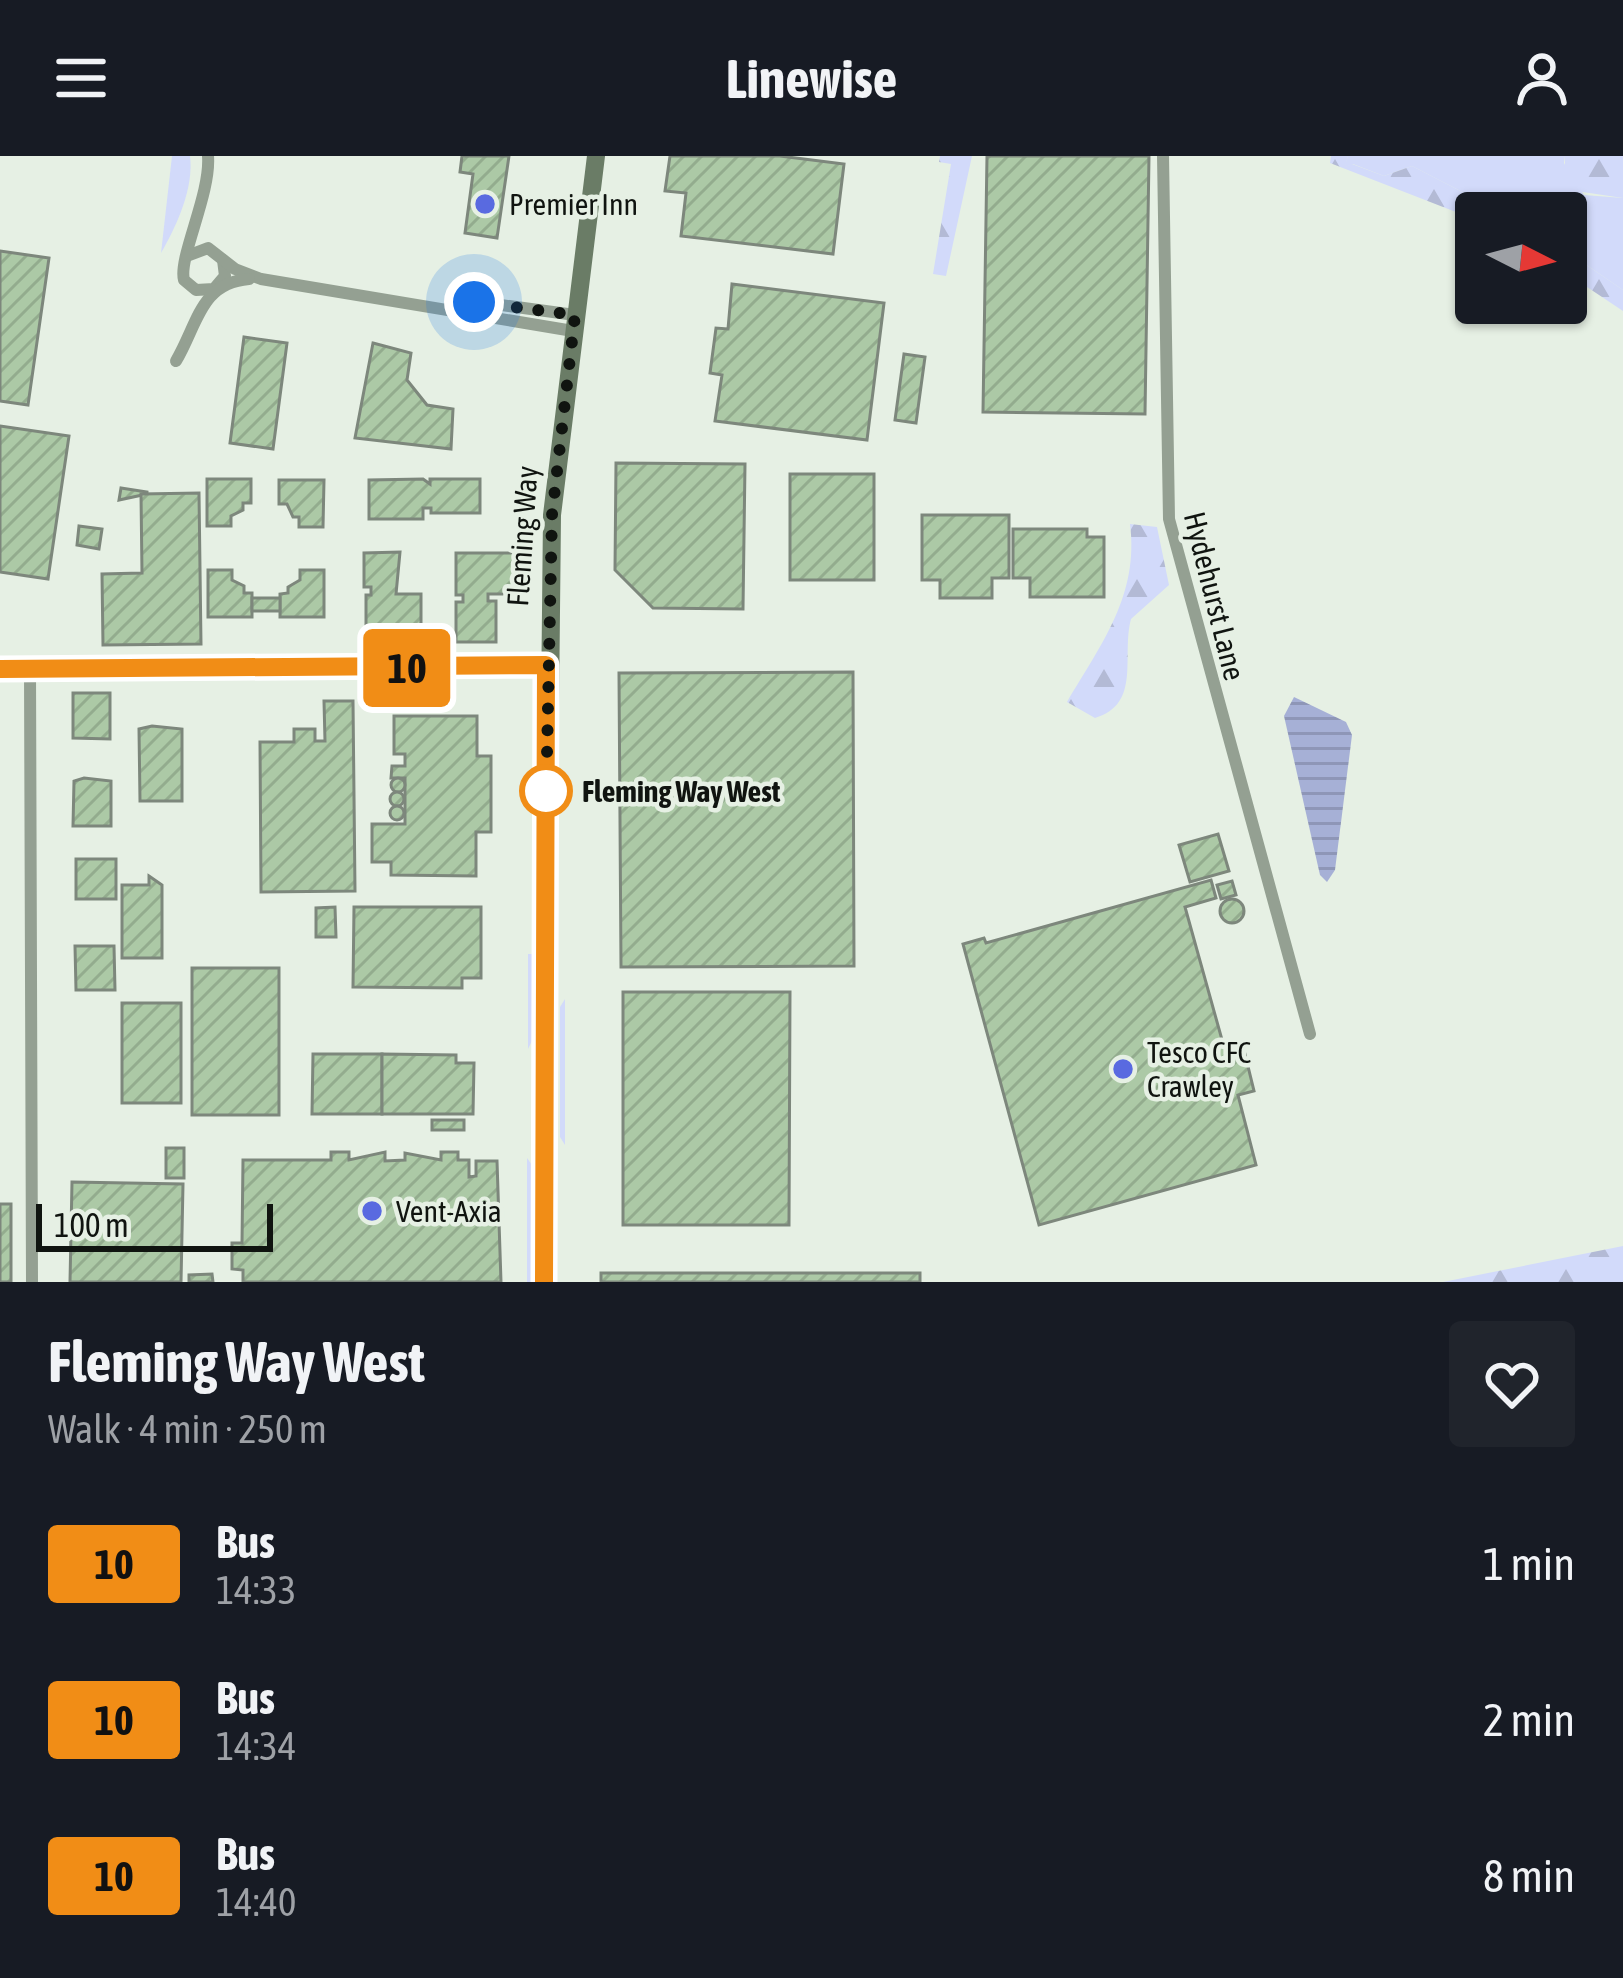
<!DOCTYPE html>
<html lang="en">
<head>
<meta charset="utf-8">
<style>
	:root { --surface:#171b24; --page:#20242c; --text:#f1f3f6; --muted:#9ea1a6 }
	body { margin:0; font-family:"Asap Condensed",sans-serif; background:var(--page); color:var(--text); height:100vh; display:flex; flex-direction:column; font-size:45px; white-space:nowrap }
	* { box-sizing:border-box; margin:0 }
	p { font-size:39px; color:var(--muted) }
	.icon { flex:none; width:66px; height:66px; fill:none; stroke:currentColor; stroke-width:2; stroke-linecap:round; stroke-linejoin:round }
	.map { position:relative; height:1126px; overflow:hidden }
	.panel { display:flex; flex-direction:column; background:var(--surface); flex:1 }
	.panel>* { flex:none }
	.badge { padding:0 24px; border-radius:9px; font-size:42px; line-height:78px }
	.needle { width:78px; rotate:96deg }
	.tools { position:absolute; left:1455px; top:36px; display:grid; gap:24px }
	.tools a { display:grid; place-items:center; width:132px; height:132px; border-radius:12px; background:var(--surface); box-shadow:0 3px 9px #0004; font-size:60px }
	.scale { position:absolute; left:36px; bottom:30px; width:237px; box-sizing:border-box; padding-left:12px; border:6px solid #101410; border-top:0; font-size:33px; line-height:42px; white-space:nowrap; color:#101410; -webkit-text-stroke:9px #e6f0e4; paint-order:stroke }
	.you { position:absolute; width:60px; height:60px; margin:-30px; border:9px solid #fff; border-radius:50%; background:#1a73e8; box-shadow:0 0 0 18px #1a73e833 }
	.map>.badge { position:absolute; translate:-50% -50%; box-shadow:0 0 0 6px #fff }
	.round { display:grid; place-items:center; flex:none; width:126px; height:126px; border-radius:12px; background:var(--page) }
	.overview { display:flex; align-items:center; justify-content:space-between; height:204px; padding:0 48px }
	h1 { font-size:57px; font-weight:700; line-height:90px }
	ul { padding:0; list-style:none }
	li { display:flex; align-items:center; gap:36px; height:156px; padding:0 48px }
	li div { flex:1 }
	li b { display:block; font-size:45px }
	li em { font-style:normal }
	li .badge { min-width:132px; font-weight:700; text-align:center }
	header { display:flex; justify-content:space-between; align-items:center; height:156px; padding:0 48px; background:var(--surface); font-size:54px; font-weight:700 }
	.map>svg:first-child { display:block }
	.grass { fill:#d2dafa }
	.forest { fill:url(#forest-firs) }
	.water { fill:url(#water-rules) }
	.building { fill:url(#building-hatch); stroke:#7d877c; stroke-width:3 }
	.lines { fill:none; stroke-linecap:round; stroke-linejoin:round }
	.street { stroke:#94a092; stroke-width:12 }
	.secondary { stroke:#6a7c66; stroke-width:18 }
	.line-casing { stroke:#fff; stroke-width:27 }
	.line { stroke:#f18d16; stroke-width:18 }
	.walk { stroke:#101410; stroke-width:12; stroke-dasharray:0 21.6 }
	.poi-dot { fill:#596ae0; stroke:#e6f0e4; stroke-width:4.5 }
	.stop-dot { fill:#fff; stroke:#f18d16; stroke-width:6 }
	.labels { text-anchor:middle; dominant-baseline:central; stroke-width:9; stroke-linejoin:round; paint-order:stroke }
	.poi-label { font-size:30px; fill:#101410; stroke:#e6f0e4; text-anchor:start }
	.street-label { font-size:30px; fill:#101410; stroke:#e6f0e4 }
	.stop-label { font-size:30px; font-weight:bold; fill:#101410; stroke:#e6f0e4; text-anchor:start }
</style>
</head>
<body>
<header><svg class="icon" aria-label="menu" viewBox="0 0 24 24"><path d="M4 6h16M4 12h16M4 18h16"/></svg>Linewise<svg class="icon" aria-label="person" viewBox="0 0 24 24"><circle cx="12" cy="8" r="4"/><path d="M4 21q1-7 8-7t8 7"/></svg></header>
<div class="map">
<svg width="1623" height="1126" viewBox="0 0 1623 1126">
	<defs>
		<pattern id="forest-firs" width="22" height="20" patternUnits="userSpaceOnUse" patternTransform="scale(3)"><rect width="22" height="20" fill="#d2dafa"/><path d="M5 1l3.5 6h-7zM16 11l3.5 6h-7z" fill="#b3bad5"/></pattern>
		<pattern id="water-rules" width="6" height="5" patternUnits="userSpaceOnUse" patternTransform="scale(3)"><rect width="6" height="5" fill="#a6b0d6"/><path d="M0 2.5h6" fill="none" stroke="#8e96b7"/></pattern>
		<pattern id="building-hatch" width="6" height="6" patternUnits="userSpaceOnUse" patternTransform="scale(3)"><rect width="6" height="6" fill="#acc9a6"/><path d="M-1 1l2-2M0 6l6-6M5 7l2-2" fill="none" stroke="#93ac8e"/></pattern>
	</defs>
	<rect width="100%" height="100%" fill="#e6f0e4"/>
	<g class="grass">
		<path d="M172 0H190C194 32 177 69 161 97Z"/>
		<path d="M1348 0H1565L1564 7 1584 39 1623 42V134L1566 95V57H1503L1412 10 1384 20 1353 8 1344 12Z"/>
		<path d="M528 798H536V877L528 893Z"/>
		<path d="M565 843V989L560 981V851Z"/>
		<path d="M527 1002 537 1016V1126H527Z"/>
	</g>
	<g class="forest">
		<path d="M940 0H972L946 120 933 118 951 8 939 6Z"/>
		<path d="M1331 0H1348L1345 11 1352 8 1384 20 1412 10 1503 57H1476V63L1461 58 1330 7Z"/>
		<path d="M1565 0H1623V42L1576 35 1565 15Z"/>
		<path d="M1566 95 1623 134V155L1566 117Z"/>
		<path d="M1130 368 1157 371 1169 429 1131 463C1121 500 1142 548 1095 562L1067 546C1102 487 1139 439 1130 368Z"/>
		<path d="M1623 1090V1126H1443Z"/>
	</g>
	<path class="water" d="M1294 541 1346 566 1352 579 1335 714 1327 726 1320 719 1284 560Z"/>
	<g class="building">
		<path d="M462 0H509L497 82 465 77 473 18 460 16Z"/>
		<path d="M670 0H780L844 8 833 98 681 80 686 37 665 35Z"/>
		<path d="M987 0H1149L1145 258 983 256Z"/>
		<path d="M0 95 49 102 28 249 0 245Z"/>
		<path d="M732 128 884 147 867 284 715 265 722 219 710 217 716 172 728 173Z"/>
		<path d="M244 181 287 187 273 293 230 287Z"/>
		<path d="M373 187 411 197 407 224 427 249 453 253 451 293 355 282Z"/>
		<path d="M904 198 925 201 916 267 895 264Z"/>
		<path d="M0 270 69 280 48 423 0 416Z"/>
		<path d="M616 307 745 308 743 453 653 452 615 414Z"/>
		<rect x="790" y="318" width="84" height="106"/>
		<path d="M207 323H251V347H243V354L231 360V370H207Z"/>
		<path d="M423 323 430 328V323H480V357H431V352H423V363H369V324Z"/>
		<path d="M279 324H324L323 371H299V361H293L287 348H279Z"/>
		<path d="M121 332 147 336V338L119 344Z"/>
		<path d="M199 337 201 488 103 489 102 418 142 417 141 338Z"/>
		<path d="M922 359H1009V422H992V442H940V424H922Z"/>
		<path d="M79 370 102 373 99 393 77 389Z"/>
		<path d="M1013 373H1087V381H1104V441H1030V422H1013Z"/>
		<path d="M400 396 396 438H421V480H366V439H371V431H364V397Z"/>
		<path d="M456 397H515V438H488V445H496V486H456V446H463V439H456Z"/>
		<path d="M208 414H232V424L244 430V437H252V461H208Z"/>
		<path d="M300 414H324V461H280V438L288 437V431L300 424Z"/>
		<rect x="252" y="442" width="28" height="13"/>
		<path d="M853 516 854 810 621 811 619 517Z"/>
		<path d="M73 537H110V583L73 582Z"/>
		<path d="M324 545H353L355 735 261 736 260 586H294V573H315V585H325Z"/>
		<path d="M394 560H477V600H491V676H476V720L391 719V706H372V668H405V622H391L392 610H405V598H394Z"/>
		<path d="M152 570 182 573V645H140L139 573Z"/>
		<path d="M84 622 111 625V670H73L74 625Z"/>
		<circle cx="398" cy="629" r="7"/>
		<circle cx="397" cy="643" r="7"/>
		<circle cx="397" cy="657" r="7"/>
		<path d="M1218 678 1229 715 1190 726 1179 689Z"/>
		<rect x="76" y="703" width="40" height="40"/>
		<path d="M149 720 162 729V802H122V729H149Z"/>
		<path d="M1211 724 1216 742 1185 751 1224 891 1242 886 1254 935 1238 939 1256 1009 1039 1069 963 788 984 782 986 787Z"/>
		<path d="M1232 725 1236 739 1221 743 1217 729Z"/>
		<circle cx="1232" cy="755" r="12"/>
		<path d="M335 751 336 781H316V752Z"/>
		<path d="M354 751H481V822H462V832L353 831Z"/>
		<path d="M75 790H114L115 834H76Z"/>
		<rect x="192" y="812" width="87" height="147"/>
		<path d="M623 836H790L789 1069H623Z"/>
		<rect x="122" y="847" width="59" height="100"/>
		<path d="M313 898H382V958H312Z"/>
		<path d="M382 898 456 899V907H474L473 958H382Z"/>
		<rect x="432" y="964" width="32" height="10"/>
		<rect x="166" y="992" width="18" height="30"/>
		<path d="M331 996H349V1004L385 996V1005L405 1004V997L441 1004V996H458V1004H469V1021L476 1020V1005H497L501 1126H243V1114L232 1113V1087H242L243 1004H331Z"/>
		<path d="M72 1026 183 1028 181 1126H70Z"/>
		<rect x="0" y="1048" width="11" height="78"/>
		<rect x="601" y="1117" width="319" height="9"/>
		<path d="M212 1118 213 1126H189V1119Z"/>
	</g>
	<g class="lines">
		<g class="street">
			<path d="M208 0C211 38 178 102 184 124L196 134 214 133 225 120 223 104"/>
			<path d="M1163 0 1169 363 1310 878"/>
			<path d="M187 100 208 92 235 113 261 123 573 175"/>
			<path d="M450 148 479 146 575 159"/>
			<path d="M176 205C198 168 200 127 249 123"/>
			<path d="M30 513 32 1126"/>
		</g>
		<g class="secondary">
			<path d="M0 513 546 509"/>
			<path d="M544 1126 552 359 596 0"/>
		</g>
	</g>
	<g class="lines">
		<g class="line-casing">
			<path id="line" d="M0 513 546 509 544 1126"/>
		</g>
		<use href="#line" class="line"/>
		<path class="walk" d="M474 146 575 159 552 359 546 646V635"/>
	</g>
	<g class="poi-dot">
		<circle cx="485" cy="48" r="12"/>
		<circle cx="1123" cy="913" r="12"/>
		<circle cx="372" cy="1055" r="12"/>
	</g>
	<circle class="stop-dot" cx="546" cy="635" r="24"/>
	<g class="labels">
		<g class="poi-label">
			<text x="509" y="48">Premier Inn</text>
			<text x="1147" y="896">Tesco CFC<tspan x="1147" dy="34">Crawley</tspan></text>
			<text x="396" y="1055">Vent-Axia</text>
		</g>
		<g class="street-label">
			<text transform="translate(522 380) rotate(-86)">Fleming Way</text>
			<text transform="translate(1215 440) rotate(76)">Hydehurst Lane</text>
		</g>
		<g class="stop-label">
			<text x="582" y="635">Fleming Way West</text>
		</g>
	</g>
</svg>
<div class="tools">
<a><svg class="needle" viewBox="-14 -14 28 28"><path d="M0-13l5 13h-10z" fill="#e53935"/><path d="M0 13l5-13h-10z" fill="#9ea1a6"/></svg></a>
</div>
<div class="scale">100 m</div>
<div class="you" style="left:474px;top:146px"></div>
<b class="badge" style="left:407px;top:512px;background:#f18d16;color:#111">10</b>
</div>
<section class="panel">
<div class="overview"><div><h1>Fleming Way West</h1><p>Walk · 4 min · 250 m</p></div><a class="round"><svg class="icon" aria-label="heart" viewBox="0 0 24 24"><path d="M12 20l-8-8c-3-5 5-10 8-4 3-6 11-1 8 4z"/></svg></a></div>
<ul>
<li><span class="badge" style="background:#f18d16;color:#111">10</span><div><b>Bus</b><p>14:33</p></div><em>1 min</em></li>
<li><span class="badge" style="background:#f18d16;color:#111">10</span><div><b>Bus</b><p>14:34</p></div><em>2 min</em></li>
<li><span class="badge" style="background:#f18d16;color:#111">10</span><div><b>Bus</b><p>14:40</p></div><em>8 min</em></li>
</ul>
</section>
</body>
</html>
